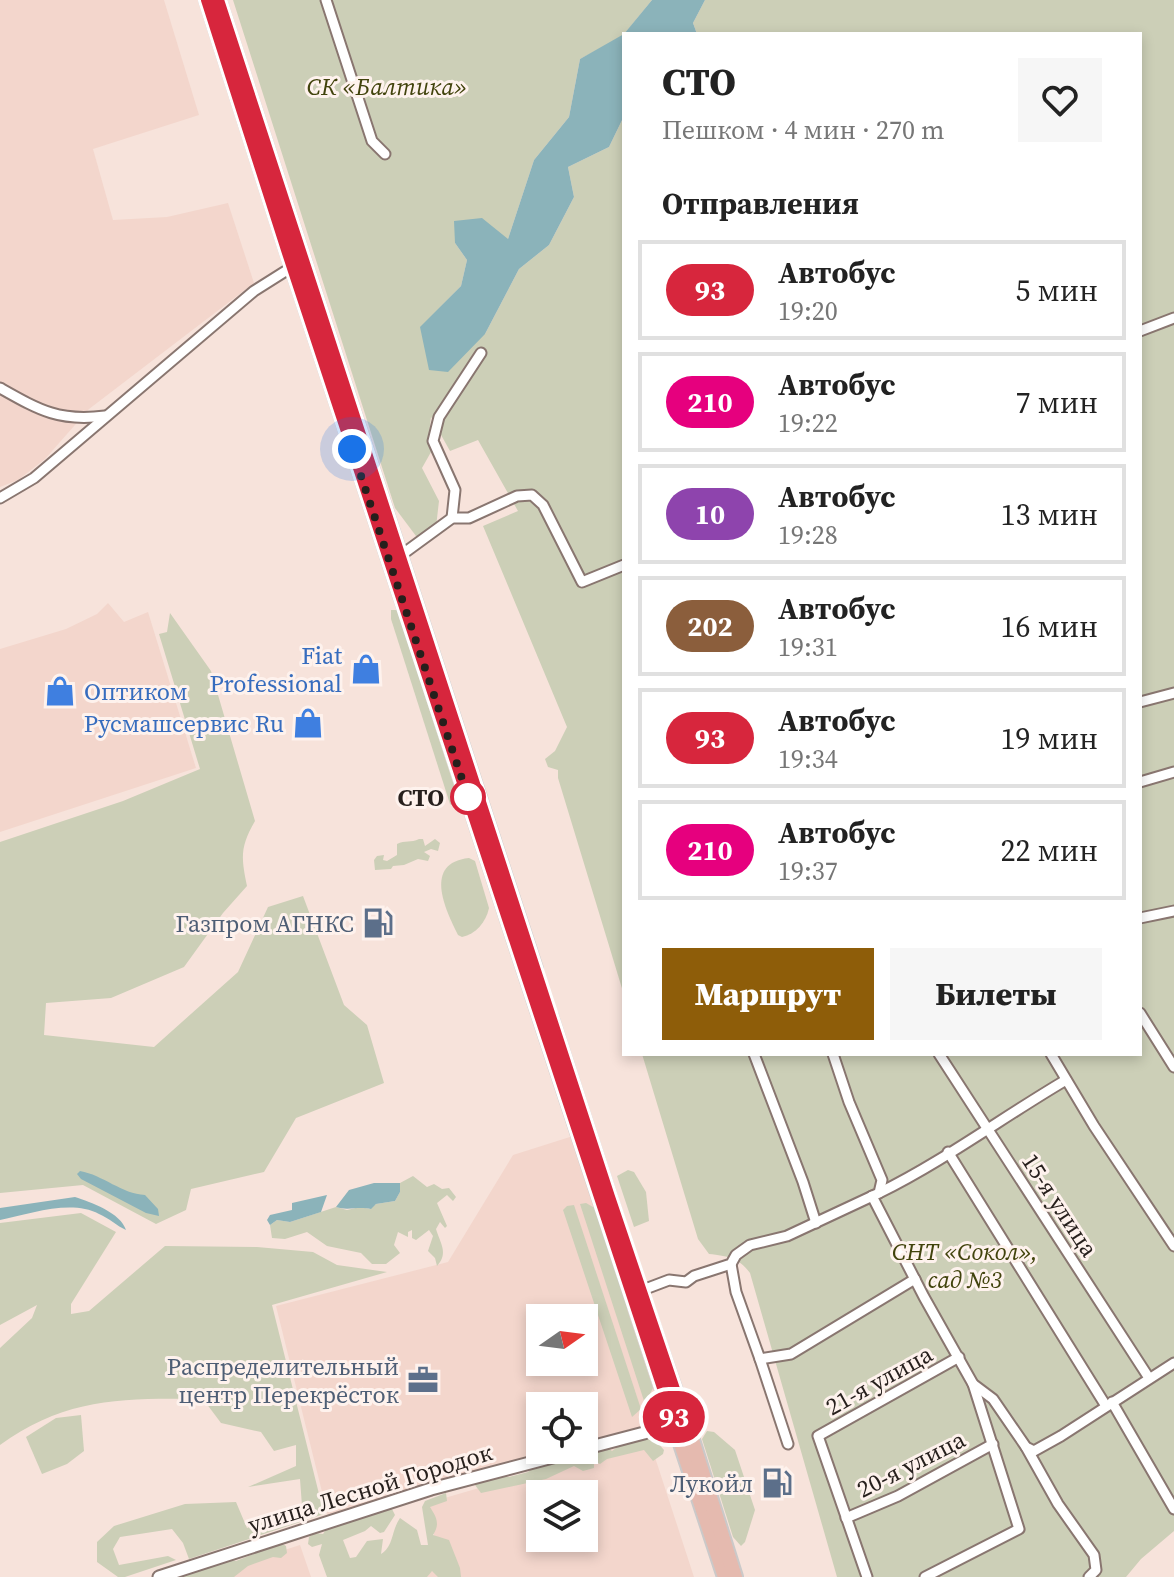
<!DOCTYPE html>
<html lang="ru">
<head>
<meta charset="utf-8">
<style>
	:root { --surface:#fff; --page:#f6f6f6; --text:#222; --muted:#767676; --line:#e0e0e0; --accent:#8e5d09 }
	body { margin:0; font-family:"Source Serif 4",serif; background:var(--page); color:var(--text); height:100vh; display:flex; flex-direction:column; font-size:30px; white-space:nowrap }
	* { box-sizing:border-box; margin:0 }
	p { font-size:26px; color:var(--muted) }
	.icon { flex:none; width:44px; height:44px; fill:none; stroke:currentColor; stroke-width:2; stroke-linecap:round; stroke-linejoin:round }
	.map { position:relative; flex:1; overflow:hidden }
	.drawer { position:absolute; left:622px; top:32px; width:520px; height:1024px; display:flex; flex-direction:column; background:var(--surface); border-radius:0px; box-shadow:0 4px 12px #0003 }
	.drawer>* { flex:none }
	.badge { padding:0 16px; border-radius:26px; font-size:28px; line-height:52px }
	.needle { width:52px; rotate:76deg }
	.tools { position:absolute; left:526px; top:1304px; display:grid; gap:16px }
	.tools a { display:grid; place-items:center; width:72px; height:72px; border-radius:0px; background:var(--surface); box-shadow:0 4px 12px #0003; font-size:40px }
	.you { position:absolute; width:40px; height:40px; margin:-20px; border:6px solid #fff; border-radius:50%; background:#1a73e8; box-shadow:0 0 0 12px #1a73e833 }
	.map>.badge { position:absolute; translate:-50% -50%; box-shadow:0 0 0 4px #fff }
	h2 { padding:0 40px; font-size:30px; line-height:72px }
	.round { display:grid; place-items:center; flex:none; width:84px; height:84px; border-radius:0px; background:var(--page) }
	.head { display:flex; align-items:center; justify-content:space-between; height:136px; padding:0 40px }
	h1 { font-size:38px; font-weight:800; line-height:60px }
	.primary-button { display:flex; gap:16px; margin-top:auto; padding:16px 40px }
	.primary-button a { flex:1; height:92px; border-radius:0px; background:var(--accent); color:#fff; font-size:32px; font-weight:800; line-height:92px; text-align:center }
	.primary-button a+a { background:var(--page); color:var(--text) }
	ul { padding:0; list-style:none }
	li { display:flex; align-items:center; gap:24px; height:100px; margin:0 16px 12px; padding:0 24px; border:4px solid var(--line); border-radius:0px }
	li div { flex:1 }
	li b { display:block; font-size:30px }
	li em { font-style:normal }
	li .badge { min-width:88px; font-weight:700; text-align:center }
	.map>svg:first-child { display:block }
	.built { fill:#f3d6cc; fill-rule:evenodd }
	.green { fill:#cccfb7 }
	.water { fill:#8bb3ba }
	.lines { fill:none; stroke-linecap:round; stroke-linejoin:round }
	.minor-casing { stroke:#897670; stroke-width:13 }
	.tertiary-casing { stroke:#897670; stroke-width:15 }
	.primary-casing { stroke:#cbc9c9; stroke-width:18 }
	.minor { stroke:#fff; stroke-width:9 }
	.tertiary { stroke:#fff; stroke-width:11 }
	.primary { stroke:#e5baaf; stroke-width:14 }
	.line-casing { stroke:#fff; stroke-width:18 }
	.line { stroke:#d7263d; stroke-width:12 }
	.walk { stroke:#261f1c; stroke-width:8; stroke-dasharray:0 14.4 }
	.stop-dot { fill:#fff; stroke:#d7263d; stroke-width:4 }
	.labels { text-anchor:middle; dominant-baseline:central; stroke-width:6; stroke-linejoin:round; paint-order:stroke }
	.park-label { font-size:24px; font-style:italic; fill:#41430c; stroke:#fef2ed }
	.shop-label { font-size:24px; fill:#366cbe; stroke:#fef2ed; text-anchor:end }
	.stop-label { font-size:24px; font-weight:bold; fill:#261f1c; stroke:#fef2ed; text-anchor:end }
	.service-label { font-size:24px; fill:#4e5e75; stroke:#fef2ed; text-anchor:end }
	.street-label { font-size:24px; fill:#261f1c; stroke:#fef2ed }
</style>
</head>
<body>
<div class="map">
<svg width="1174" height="1577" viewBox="0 0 1174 1577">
	<rect width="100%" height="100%" fill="#f7e3db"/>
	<g class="built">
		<path d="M0 0H164L199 115 93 149 113 220 167 217 228 203 254 283 89 409 45 459 18 480 0 487Z"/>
		<path d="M108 603 124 622 148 612 196 768 0 832V649L66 629 97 614Z"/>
		<path d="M573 1136 663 1409 660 1416 644 1428 584 1444V1406H540V1450H561L443 1480 328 1516 276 1306 448 1262 513 1155ZM540 1318H584V1362H540Z"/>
		<path d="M644 1440 650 1442 694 1577H365L439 1550 424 1504ZM540 1494H584V1538H540Z"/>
		<path d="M300 1545 311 1577H201Z"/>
	</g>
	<g class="green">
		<path d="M233 0H652L622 37 580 59 569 117 534 160 508 239 455 243 467 260 461 286 420 328 485 334 519 269 549 245 574 197 568 167 609 147 624 116V995L558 778V770L548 767 545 759 555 751 567 727 483 526 518 511 478 440 450 451 431 417 428 443 431 452 422 468 439 501 436 527 419 540 395 508Z"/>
		<path d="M705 0H1174V1531L1141 1559 1126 1577H837L750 1273C739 1258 728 1256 709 1254L698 1239 642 1054H1140V34H697L693 23Z"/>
		<path d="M391 610H397L460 804 457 808 450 804 391 619Z"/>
		<path d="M170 613 211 671 255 821C240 847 241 857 247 886L223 913 184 967 111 998 46 1003 44 1035 154 1047 238 972 268 907 303 896 344 1005 367 1025 384 1083 296 1118 264 1172 191 1189 186 1210 156 1224 83 1185 0 1193V842L123 801 200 769 159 634 167 632Z"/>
		<path d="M419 839H423L425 846 435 839 440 843 438 851 431 849 424 852 430 856 428 861 418 859 404 865 393 866 391 869 375 870 374 860 377 856 384 855 383 860 387 861 397 855V844C405 840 411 843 419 839Z"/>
		<path d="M469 858 475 861 489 908C486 922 476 934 462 937L458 935C445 909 423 863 469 858Z"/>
		<path d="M628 1170 634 1172 646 1192 649 1221 634 1227 617 1176Z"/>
		<path d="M413 1176 427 1187 434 1184 442 1189 449 1188 456 1197 453 1201 447 1195 437 1203 447 1226 445 1228 440 1222 436 1229C440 1243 449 1253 437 1266L435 1258 428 1251 433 1236 429 1230 416 1240 412 1238V1230L408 1232V1237L398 1232 394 1245 400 1253 386 1264H372L361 1253 327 1246 307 1232 285 1239 272 1238 270 1225 277 1220 290 1222 336 1207 347 1210 360 1207 370 1209 376 1204 395 1201 400 1192V1183Z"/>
		<path d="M586 1203 593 1207H599L609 1241 606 1243 617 1278 621 1277 632 1302 627 1309 653 1388 645 1404 580 1204Z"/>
		<path d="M574 1205 641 1409 632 1417 563 1210 567 1206Z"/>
		<path d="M81 1213 116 1232 71 1304V1314L89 1311 165 1246 257 1247 313 1252 337 1265 387 1272 272 1305 324 1514 189 1559 183 1543 172 1529 120 1537 113 1549 119 1565 168 1556 176 1560 125 1577H118L97 1562V1542L114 1526 185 1504 236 1502 247 1528 302 1506 300 1479 248 1487 296 1466V1445L274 1451 261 1432 221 1423 203 1399C125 1398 66 1397 0 1445V1348L32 1318 37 1305 0 1325V1223Z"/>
		<path d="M81 1415 84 1451 67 1464 42 1474 26 1437 56 1418Z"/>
		<path d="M707 1431 714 1432 735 1450 755 1510 745 1542 741 1546 733 1537 702 1439Z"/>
		<path d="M646 1439 656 1441 664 1450 663 1454 653 1461 644 1450 607 1459 600 1464 594 1461V1468L583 1471 574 1466 546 1479 481 1493 475 1485 487 1473 509 1477 528 1472 537 1463 559 1462 566 1456 573 1458 588 1447 594 1453 603 1444 612 1451 622 1444Z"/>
		<path d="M446 1493 447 1501 430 1507C437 1518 440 1524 433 1535L449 1540 460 1568 461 1577H438L432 1571 427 1577H327L319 1555 322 1544 312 1547 308 1544 309 1537 315 1533 323 1534 327 1528 381 1507 392 1509 395 1515 384 1532 380 1533 371 1526 365 1531 343 1540 350 1558 356 1557 367 1541 383 1539 381 1554C394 1546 391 1531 400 1518L417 1530 421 1545H428L422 1507 425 1501Z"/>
		<path d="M281 1543 286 1546 287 1553 281 1558 273 1557 248 1566 234 1577H171L231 1560 236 1561Z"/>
	</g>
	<g class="water">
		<path d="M652 0H705L693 23 697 34H624Z"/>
		<path d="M624 34V116L609 147 568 167 574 197 549 245 519 269 485 334 448 372 429 370 420 327 461 286 467 260 455 243 454 221 482 218 508 239 534 160 569 117 580 59Z"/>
		<path d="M80 1171C103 1175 122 1194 145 1195L158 1209 159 1216 146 1213 81 1179 77 1174Z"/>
		<path d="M374 1183H400V1192L395 1201 376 1204 371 1209C358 1206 348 1211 336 1207L349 1190Z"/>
		<path d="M327 1195 321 1212 290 1222 277 1220 270 1225 267 1220 270 1215 292 1210V1203Z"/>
		<path d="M75 1197C91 1202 121 1213 126 1230 117 1226 109 1218 99 1214 71 1199 30 1214 0 1220V1208Z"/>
	</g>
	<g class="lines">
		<g class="minor-casing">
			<g id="minor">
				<path d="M326 0 372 141 385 154"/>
				<path d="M1140 331 1174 318"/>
				<path d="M0 388C39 410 59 422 105 416"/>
				<path d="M0 498 34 478 254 291 292 267"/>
				<path d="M452 518 455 490 433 441 439 417 481 353"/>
				<path d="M400 556 452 518H469L517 496 532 495 543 505 582 582 624 565"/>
				<path d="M1140 702 1174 693"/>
				<path d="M1140 782 1174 772"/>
				<path d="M1140 918 1174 911"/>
				<path d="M1140 1013 1174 1067"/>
				<path d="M754 1054 803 1182 816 1223"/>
				<path d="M939 1054 1149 1378"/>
				<path d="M1051 1054 1094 1126 1174 1246"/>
				<path d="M948 1152 1106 1406"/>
				<path d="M879 1193C944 1161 1003 1117 1066 1080"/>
				<path d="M872 1196 924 1297 973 1384 993 1399 1026 1447 1034 1451 1061 1436 1174 1363"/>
				<path d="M731 1264 736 1292 760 1359 791 1354 915 1279"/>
				<path d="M640 1291 669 1280 686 1282 694 1276 731 1264 736 1255 750 1245 787 1236 879 1193 882 1180 849 1102 833 1054"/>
				<path d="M760 1359 788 1444"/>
				<path d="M1112 1402 1174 1509"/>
				<path d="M1026 1447 1058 1504 1094 1555 1096 1570 1089 1577"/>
				<path d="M846 1518 898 1496 993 1444"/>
				<path d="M867 1577 818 1436 959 1357"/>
				<path d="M925 1577 1019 1529 973 1384"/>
			</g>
		</g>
		<g class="tertiary-casing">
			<path id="tertiary" d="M159 1577 431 1489 644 1433 673 1418"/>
		</g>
		<g class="primary-casing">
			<g id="primary">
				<path d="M207 0 289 256 725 1577"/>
				<path d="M218 0 535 969"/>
				<path d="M550 1016 619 1228"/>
				<path d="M646 1308 693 1443 735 1577"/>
			</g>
		</g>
		<use href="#minor" class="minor"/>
		<use href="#tertiary" class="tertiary"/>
		<use href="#primary" class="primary"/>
	</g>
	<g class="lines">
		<g class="line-casing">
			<path id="line" d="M207 0 289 256 673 1418 681 1410 609 1197 218 0"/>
		</g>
		<use href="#line" class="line"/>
		<path class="walk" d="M352 449 468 797"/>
	</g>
	<defs>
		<g id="shop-bare" transform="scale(2.4)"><path d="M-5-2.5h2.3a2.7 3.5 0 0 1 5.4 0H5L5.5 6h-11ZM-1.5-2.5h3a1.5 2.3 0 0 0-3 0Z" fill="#3f7fe0" stroke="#fef2ed" stroke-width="2.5" paint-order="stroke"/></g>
		<g id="fuel-bare" transform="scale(2.4)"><path d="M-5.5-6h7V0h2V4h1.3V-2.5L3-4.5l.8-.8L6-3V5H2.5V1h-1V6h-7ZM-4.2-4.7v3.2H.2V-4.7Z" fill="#5c6f8a" stroke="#fef2ed" stroke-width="2.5" paint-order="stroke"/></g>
		<g id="office-bare" transform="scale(2.4)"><path d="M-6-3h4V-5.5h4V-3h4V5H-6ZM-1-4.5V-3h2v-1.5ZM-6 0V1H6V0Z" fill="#5c6f8a" stroke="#fef2ed" stroke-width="2.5" paint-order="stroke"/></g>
	</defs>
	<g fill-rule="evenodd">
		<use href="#shop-bare" x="366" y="669"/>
		<use href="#shop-bare" x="60" y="691"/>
		<use href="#shop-bare" x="308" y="723"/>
		<use href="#fuel-bare" x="378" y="923"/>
		<use href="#office-bare" x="423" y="1380"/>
		<use href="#fuel-bare" x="777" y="1483"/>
	</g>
	<circle class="stop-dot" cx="468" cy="797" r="16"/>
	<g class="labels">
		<g class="park-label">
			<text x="387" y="86">СК «Балтика»</text>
			<text x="965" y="1251">СНТ «Сокол»,<tspan x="965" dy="28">сад №3</tspan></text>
		</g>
		<g class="shop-label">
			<text x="342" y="655">Fiat<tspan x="342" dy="28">Professional</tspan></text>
			<text x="84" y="691" text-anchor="start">Оптиком</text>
			<text x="284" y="723">Русмашсервис Ru</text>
		</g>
		<g class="stop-label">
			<text x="444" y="797">СТО</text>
		</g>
		<g class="service-label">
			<text x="354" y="923">Газпром АГНКС</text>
			<text x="399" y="1366">Распределительный<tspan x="399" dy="28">центр Перекрёсток</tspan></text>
			<text x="753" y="1483">Лукойл</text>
		</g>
		<g class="street-label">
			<text transform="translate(1060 1205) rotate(57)">15-я улица</text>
			<text transform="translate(879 1380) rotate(-29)">21-я улица</text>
			<text transform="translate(911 1464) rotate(-27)">20-я улица</text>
			<text transform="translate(370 1488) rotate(-17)">улица Лесной Городок</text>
		</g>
	</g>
</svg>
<div class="tools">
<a><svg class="needle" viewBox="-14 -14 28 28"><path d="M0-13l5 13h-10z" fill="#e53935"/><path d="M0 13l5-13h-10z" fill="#767676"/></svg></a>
<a><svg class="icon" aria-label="locate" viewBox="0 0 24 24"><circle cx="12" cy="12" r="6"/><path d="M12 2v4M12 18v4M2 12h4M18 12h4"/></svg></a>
<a><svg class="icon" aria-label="layers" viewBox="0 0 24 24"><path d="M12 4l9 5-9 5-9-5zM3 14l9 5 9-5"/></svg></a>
</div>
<div class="you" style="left:352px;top:449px"></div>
<b class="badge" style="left:674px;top:1417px;background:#d7263d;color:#fff">93</b>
<section class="drawer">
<div class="head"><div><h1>СТО</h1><p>Пешком · 4 мин · 270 m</p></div><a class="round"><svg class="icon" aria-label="heart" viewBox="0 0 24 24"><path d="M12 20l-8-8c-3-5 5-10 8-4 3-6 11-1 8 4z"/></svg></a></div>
<h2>Отправления</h2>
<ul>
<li><span class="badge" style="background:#d7263d;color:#fff">93</span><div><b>Автобус</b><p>19:20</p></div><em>5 мин</em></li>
<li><span class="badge" style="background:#e6007e;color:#fff">210</span><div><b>Автобус</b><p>19:22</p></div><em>7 мин</em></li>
<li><span class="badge" style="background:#8e44ad;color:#fff">10</span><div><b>Автобус</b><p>19:28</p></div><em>13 мин</em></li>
<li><span class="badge" style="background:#8b5e3c;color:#fff">202</span><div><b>Автобус</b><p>19:31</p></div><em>16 мин</em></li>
<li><span class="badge" style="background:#d7263d;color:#fff">93</span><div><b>Автобус</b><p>19:34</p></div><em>19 мин</em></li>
<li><span class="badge" style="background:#e6007e;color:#fff">210</span><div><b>Автобус</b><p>19:37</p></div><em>22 мин</em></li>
</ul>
<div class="primary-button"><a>Маршрут</a><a>Билеты</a></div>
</section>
</div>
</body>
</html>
